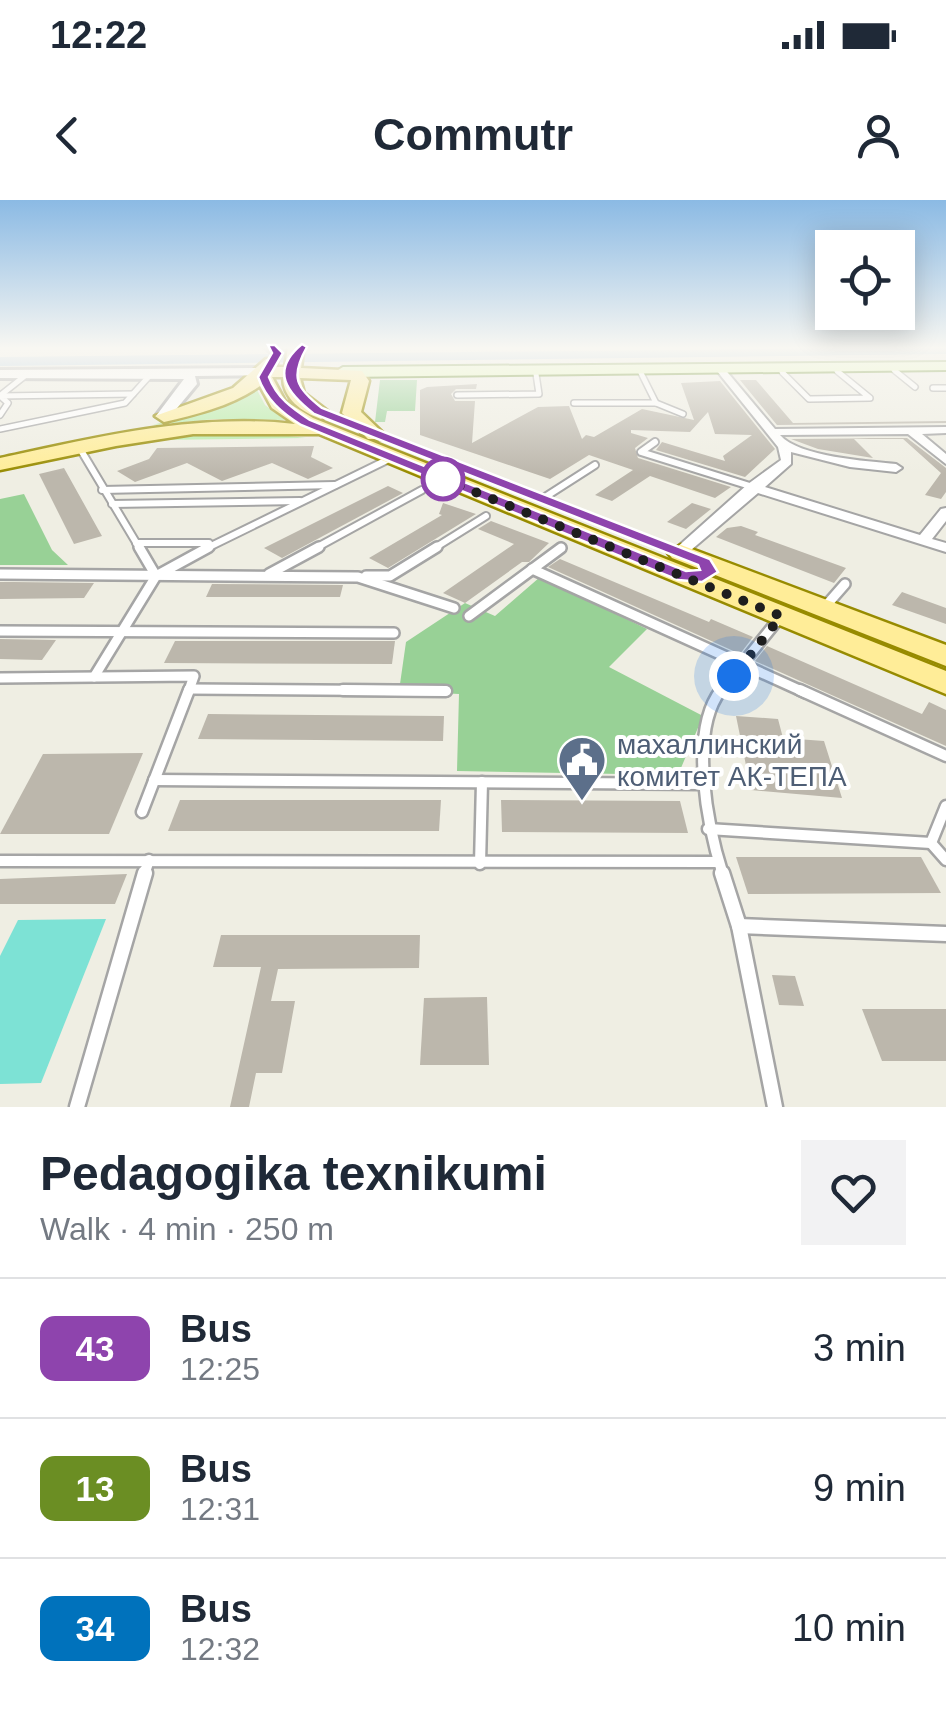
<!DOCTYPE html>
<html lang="en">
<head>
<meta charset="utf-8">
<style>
	:root { --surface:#fff; --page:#f2f2f3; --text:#1f2937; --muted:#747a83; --line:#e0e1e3 }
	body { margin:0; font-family:Arial,sans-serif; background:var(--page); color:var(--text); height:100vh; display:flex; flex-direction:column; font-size:38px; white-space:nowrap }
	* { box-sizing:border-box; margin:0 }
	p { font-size:32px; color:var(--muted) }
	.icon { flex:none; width:55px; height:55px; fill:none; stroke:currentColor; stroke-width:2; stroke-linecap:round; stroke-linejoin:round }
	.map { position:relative; height:907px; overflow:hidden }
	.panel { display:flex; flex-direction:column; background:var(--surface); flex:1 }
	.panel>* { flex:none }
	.badge { padding:0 20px; border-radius:15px; font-size:35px; line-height:65px }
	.controls { position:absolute; left:815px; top:30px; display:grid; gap:20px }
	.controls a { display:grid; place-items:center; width:100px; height:100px; border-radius:0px; background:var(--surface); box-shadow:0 5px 25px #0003; font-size:50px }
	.you { position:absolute; width:50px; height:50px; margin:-25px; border:8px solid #fff; border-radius:50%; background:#1a73e8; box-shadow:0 0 0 15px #1a73e833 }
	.map>.badge { position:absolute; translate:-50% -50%; box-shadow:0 0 0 5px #fff }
	.round { display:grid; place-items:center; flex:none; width:105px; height:105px; border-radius:0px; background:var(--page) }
	.head { display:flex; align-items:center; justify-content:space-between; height:170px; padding:0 40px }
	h1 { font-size:48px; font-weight:700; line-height:75px }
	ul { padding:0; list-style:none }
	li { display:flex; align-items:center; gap:30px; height:140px; padding:0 40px; border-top:2px solid var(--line) }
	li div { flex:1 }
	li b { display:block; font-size:38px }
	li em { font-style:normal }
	li .badge { min-width:110px; font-weight:700; text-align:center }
	.status { display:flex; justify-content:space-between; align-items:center; height:70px; padding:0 50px; background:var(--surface); direction:ltr }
	.status svg { height:28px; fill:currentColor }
	header { display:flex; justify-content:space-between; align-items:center; height:130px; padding:0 40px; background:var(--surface); font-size:45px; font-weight:700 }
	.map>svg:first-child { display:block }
	.grass { fill:#b7eca6 }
	.forest { fill:#98d196 }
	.pitch { fill:#7de2d5 }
	.water { fill:#a1c2df }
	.building { fill:#bcb7ac }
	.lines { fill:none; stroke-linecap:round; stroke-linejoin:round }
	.service-far4-casing { stroke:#a5a5a5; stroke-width:8 }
	.service-far3-casing { stroke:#a5a5a5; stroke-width:10 }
	.service-far2-casing { stroke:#a5a5a5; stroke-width:14 }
	.service-far1-casing { stroke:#a5a5a5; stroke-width:15 }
	.service-casing { stroke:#a5a5a5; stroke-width:19 }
	.minor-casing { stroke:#a5a5a5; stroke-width:4 }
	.tertiary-casing { stroke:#a5a5a5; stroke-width:6 }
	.secondary-casing { stroke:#4e7900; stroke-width:4 }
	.primary-casing { stroke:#978b00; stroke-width:5 }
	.service-far4 { stroke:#fff; stroke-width:5 }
	.service-far3 { stroke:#fff; stroke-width:6 }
	.service-far2 { stroke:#fff; stroke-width:9 }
	.service-far1 { stroke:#fff; stroke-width:10 }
	.service { stroke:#fff; stroke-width:14 }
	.minor { fill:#fff; fill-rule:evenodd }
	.tertiary { fill:#fff; fill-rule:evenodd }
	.secondary { fill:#e6fcb4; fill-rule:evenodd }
	.primary { fill:#ffed98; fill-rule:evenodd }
	.line { fill:#8e44ad; stroke:#fff; stroke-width:2.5 }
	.walk { stroke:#1e1e1e; stroke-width:10; stroke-dasharray:0 18 }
	.stop-dot { fill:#fff; stroke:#8e44ad; stroke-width:5 }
	.labels { text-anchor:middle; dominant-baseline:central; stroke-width:8; stroke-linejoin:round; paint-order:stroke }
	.service-label { font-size:28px; fill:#4e5e75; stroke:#fff; text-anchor:start }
</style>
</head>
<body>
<div class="status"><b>12:22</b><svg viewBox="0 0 49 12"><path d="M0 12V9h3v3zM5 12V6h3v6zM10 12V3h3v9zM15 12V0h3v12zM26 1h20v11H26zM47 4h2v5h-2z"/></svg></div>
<header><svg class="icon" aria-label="back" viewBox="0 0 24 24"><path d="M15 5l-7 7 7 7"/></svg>Commutr<svg class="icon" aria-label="person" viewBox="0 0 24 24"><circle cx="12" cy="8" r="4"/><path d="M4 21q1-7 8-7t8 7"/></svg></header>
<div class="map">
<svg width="946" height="907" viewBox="0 0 946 907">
	<rect width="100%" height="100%" fill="#efeee3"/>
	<g class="grass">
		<path d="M256 188 265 205 285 220 215 219 153 225 220 205Z"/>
		<path d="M254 232 306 238 155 240 202 233Z"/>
	</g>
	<g class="forest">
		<path d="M380 180H417L415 211H387L385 222H375Z"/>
		<path d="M24 294 52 350 68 365H0V299Z"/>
		<path d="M540 377 647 429 609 467 703 516 678 575 457 571 459 494 399 491 406 442 465 403 495 416Z"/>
	</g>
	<path class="pitch" d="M106 719 41 883 0 884V756L18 720Z"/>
	<path class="water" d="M946 147V154L0 166V157Z"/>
	<g class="building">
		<path d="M740 180H756L793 223 946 221V223L777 225Z"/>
		<path d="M720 181 775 249 745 277 656 250 662 242 725 261 723 256 752 235 715 234 708 212 690 232 631 230V233L648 238 635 248 638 258 731 287 715 298 650 276 612 301 595 295 633 270 589 255 550 279 420 235V190L427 187 477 184 476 189H456L451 194 455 201H475L472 243 538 207 569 206 582 239 586 235 594 237 642 209 694 220 681 183Z"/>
		<path d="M902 238 854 239 873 258 818 249 791 239 907 238 946 268V292L941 299 925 295 941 273Z"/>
		<path d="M314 246 311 257 333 268 308 279 272 263 222 281 187 263 135 282 117 271 149 259 157 248Z"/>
		<path d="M64 268 98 329 102 336 74 344 39 274Z"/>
		<path d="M388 286 403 293 282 358 264 348Z"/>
		<path d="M443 303 476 314 388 368 369 358 442 315 439 314Z"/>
		<path d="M692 303 711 309 686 329 667 322Z"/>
		<path d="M491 321 549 343 529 362H522L465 403 443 393 514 344 478 329Z"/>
		<path d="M741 326 758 332 755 335 846 368 834 383 716 337 727 328Z"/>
		<path d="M560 359 709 422 711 419 753 437 740 454 548 367Z"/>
		<path d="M0 382H14L94 383 84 398 0 399Z"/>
		<path d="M212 384 343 385 340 397H206Z"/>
		<path d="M902 392 946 408V424L892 405Z"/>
		<path d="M0 439 56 440 42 460 0 459Z"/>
		<path d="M175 441H395L392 464 164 463Z"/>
		<path d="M767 446 922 514 929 502 946 510V546L755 461Z"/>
		<path d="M208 514 444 516 443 541 198 539Z"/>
		<path d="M736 516 778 519 783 538 824 541 842 598 751 590Z"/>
		<path d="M143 553 109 634H0L43 554Z"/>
		<path d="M180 600H441L439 631H168Z"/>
		<path d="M501 600 680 601 688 633 502 632Z"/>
		<path d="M736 657H921L941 693 748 694Z"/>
		<path d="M127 674 115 704H0V679Z"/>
		<path d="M221 735H420L419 768 278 769 271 801H295L282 873H256L249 907H230L261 767H213Z"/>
		<path d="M772 775 795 776 804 806 779 805Z"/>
		<path d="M487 797 489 865H420L424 798Z"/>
		<path d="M862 809H946V861H882Z"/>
	</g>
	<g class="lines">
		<g class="service-far4-casing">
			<g id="service-far4">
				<path d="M894 170 915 187"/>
				<path d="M782 172 809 199 870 198 837 171"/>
				<path d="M641 173 656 203 683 214"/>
				<path d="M933 188H946"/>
				<path d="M2 194 26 175"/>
				<path d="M457 195 539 194 536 174"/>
				<path d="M574 203H656"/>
				<path d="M0 215 8 203 0 196 133 194"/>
				<path d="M0 229 125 203 152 173"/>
			</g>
		</g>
		<g class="service-far3-casing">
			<g id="service-far3">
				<path d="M655 242 641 252 753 287"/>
				<path d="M79 247 140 349"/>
				<path d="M102 290 335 285"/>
				<path d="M542 299 595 265"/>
				<path d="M112 304 300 301"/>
				<path d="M136 343H209"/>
				<path d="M205 349 391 258"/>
				<path d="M314 349 422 290"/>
				<path d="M433 349 486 316"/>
			</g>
		</g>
		<g class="service-far2-casing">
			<g id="service-far2">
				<path d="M139 347 156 376"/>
				<path d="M532 369 806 493"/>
				<path d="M0 374 358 377 454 408"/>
				<path d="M269 374 319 347"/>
				<path d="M366 376H390L437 347"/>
				<path d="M824 408 845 384"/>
				<path d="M469 416 561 348"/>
				<path d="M0 431 394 433"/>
				<path d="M94 477 156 376 209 347"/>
				<path d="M0 478 194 476 188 493"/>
				<path d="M189 489 446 491"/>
				<path d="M719 493 781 416"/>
			</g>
		</g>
		<g class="service-far1-casing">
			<g id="service-far1">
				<path d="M343 490 446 491"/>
				<path d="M721 490C688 532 708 628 723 675"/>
				<path d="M800 490 946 556"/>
				<path d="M154 580 702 584"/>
				<path d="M946 606 931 643 946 660"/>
				<path d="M142 612 189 490"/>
				<path d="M708 629 931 643"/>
				<path d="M0 661 717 662"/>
				<path d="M480 664 482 582"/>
				<path d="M144 675 149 660"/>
			</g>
		</g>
		<g class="service-casing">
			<g id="service">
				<path d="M722 673 739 726 775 907"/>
				<path d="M739 726 946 734"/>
				<path d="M77 907 145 673"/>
			</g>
		</g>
		<g class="minor-casing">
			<path id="minor" d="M717 167H723L775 229 946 227V233L922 234 946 254V264L908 234 780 235C799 257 867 261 896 264L902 268 896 272 850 267 791 252V264L765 287 920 335 941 309 946 308V321L932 339 946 343V352L758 293 684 356H674V350L748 284 781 260 778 247 717 171Z"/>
		</g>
		<g class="tertiary-casing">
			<g id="tertiary">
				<path d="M265 147H278L284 153 274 155Z"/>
				<path d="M267 168 273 172 271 175 195 176 197 184 168 219 163 220 156 216 184 179 0 178V170Z"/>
			</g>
		</g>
		<g class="secondary-casing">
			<path id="secondary" d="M946 162V170L343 177 335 172 343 167Z"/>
		</g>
		<g class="primary-casing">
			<g id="primary">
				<path d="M288 147H304L301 168 362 171 369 181 361 212 385 235 382 239H368L342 213 351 180 300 178 304 193 330 213 321 219C302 212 283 199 283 177H272L285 201 313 218 946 471V494L319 234H193L116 246 0 270V258C97 237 195 213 295 224L272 208 260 186C231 206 198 214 164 222L155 216 233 188 266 159H278L276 167H285Z"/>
				<path d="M681 345 946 445V466L672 358 668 353Z"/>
			</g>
		</g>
		<use href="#service-far4" class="service-far4"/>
		<use href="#service-far3" class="service-far3"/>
		<use href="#service-far2" class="service-far2"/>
		<use href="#service-far1" class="service-far1"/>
		<use href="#service" class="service"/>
		<use href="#minor" class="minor"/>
		<use href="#tertiary" class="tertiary"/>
		<use href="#secondary" class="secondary"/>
		<use href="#primary" class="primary"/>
	</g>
	<linearGradient id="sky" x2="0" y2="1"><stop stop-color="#8bbae4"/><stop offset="0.54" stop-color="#f8f7f2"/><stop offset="1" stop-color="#f8f7f2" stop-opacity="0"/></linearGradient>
	<rect width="946" height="274" fill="url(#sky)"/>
	<path class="line" d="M302 144 307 147C290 177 296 188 322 208L710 359 718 372 702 382 678 380 301 225C282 213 266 200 258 177L272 153 268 145H275L283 153 269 177C277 198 292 208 310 220L686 371 700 370 698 365 314 214C287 193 269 171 302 144Z"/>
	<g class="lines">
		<path class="walk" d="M443 279 781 416 734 476"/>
	</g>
	<defs>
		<g id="civic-pin" transform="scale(2.5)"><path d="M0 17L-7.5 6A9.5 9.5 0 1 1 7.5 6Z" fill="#5c6f8a" stroke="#fff"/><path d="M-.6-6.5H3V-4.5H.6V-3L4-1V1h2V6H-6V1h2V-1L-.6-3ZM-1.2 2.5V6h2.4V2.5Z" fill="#fff"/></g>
	</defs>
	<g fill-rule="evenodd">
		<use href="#civic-pin" x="582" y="560"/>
	</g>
	<circle class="stop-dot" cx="443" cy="279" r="20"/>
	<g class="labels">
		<g class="service-label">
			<text x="617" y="544">махаллинский<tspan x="617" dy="32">комитет АК-ТЕПА</tspan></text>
		</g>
	</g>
</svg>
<div class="controls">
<a><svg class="icon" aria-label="locate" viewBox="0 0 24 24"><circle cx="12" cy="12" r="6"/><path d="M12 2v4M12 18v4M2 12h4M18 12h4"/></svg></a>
</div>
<div class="you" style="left:734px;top:476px"></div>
</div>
<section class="panel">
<div class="head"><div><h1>Pedagogika texnikumi</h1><p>Walk · 4 min · 250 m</p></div><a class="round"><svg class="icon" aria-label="heart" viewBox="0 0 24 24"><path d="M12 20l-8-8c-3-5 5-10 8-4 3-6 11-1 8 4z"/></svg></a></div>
<ul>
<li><span class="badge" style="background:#8e44ad;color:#fff">43</span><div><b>Bus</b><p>12:25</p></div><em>3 min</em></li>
<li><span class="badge" style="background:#6b8e23;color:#fff">13</span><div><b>Bus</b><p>12:31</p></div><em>9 min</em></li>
<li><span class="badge" style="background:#0072bc;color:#fff">34</span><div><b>Bus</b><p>12:32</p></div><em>10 min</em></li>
</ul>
</section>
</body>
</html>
